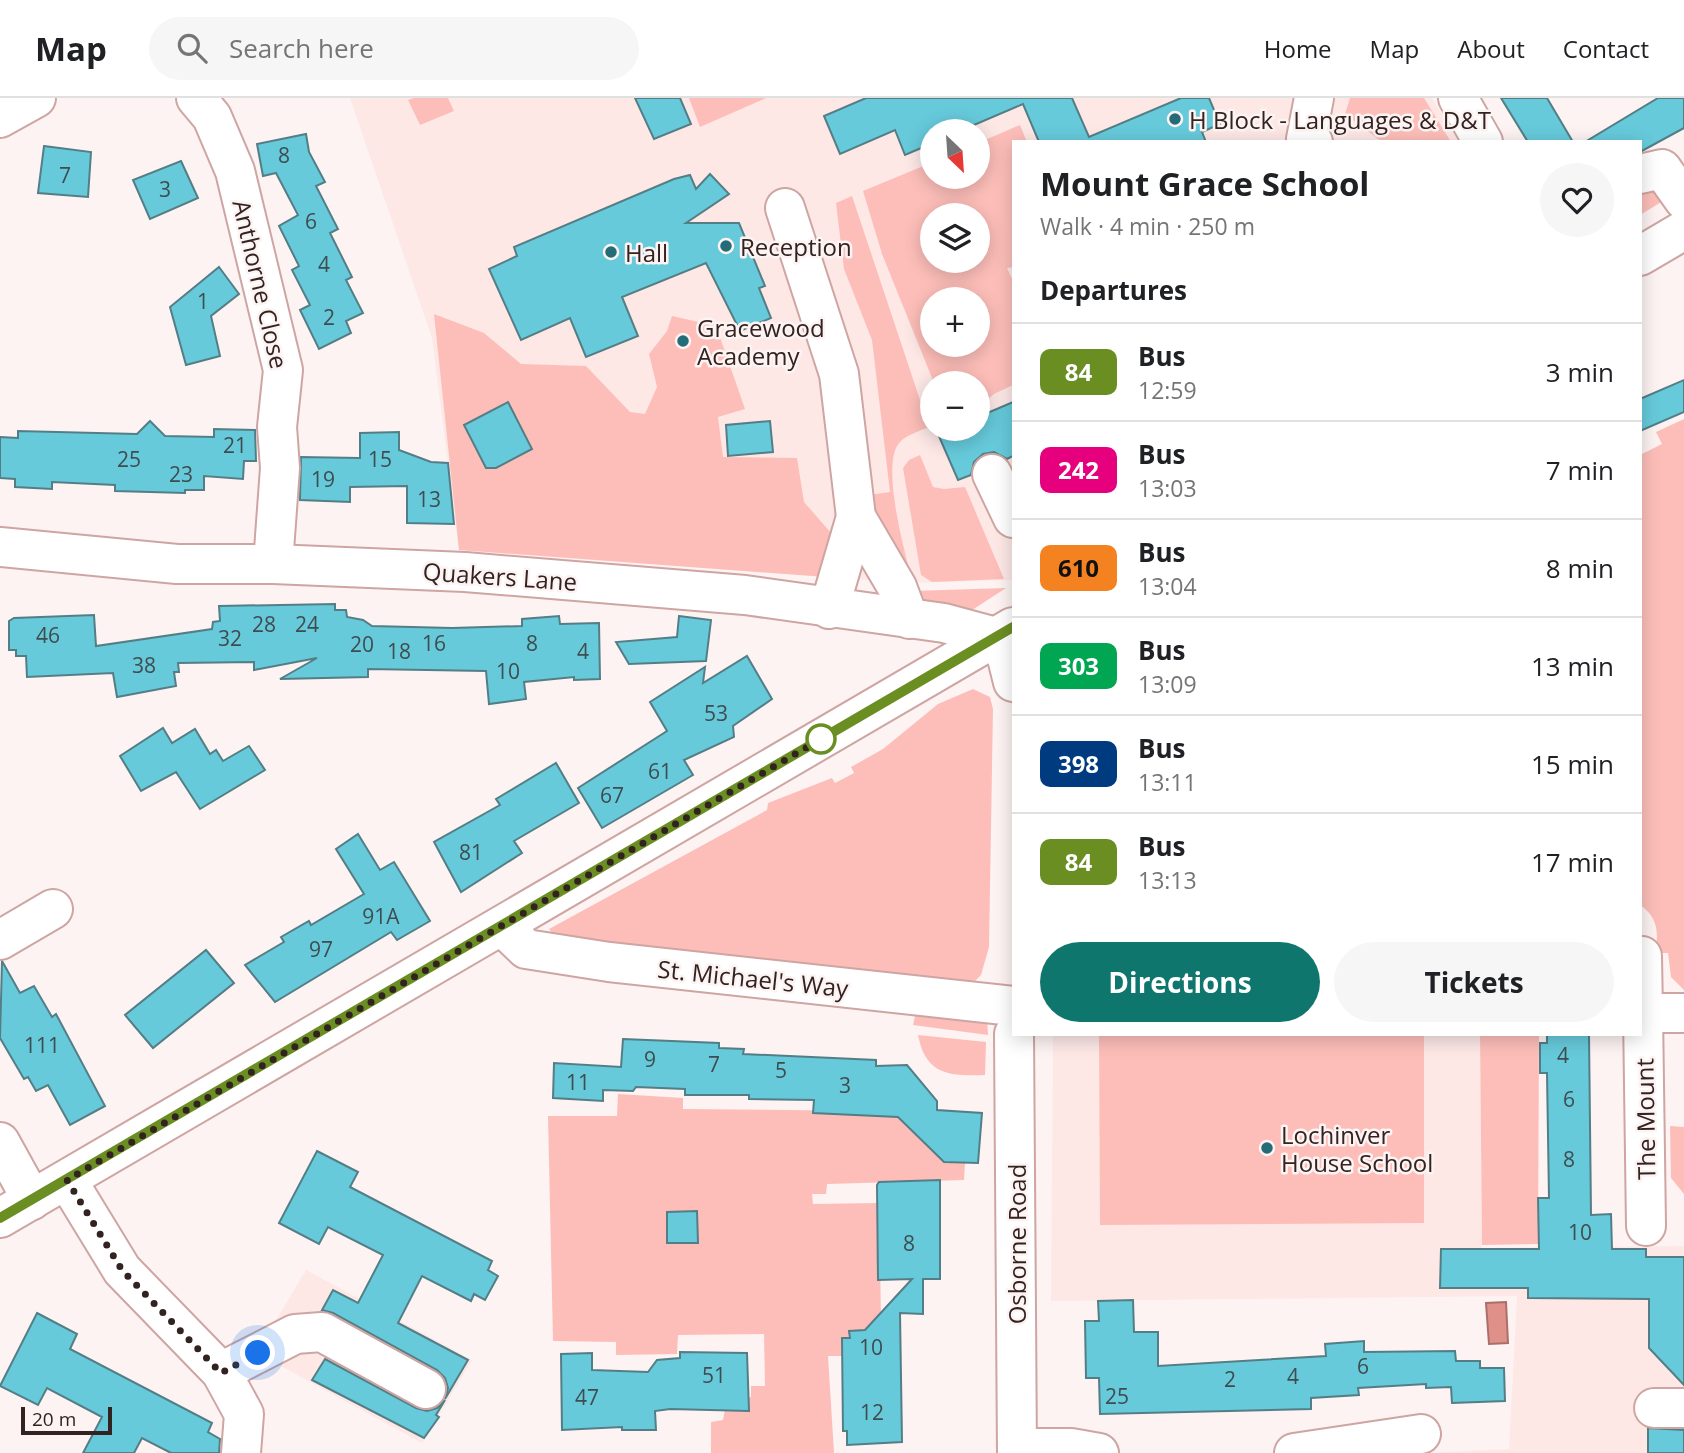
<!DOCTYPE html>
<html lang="en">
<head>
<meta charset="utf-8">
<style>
	:root { --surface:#fff; --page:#f6f6f6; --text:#202124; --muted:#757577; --line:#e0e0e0; --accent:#0f766e }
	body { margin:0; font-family:"Open Sans",sans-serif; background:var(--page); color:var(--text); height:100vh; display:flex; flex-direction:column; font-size:26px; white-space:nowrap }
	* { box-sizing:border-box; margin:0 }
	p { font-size:23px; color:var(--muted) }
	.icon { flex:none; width:38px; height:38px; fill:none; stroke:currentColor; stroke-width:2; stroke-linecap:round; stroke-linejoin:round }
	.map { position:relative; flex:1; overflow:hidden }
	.drawer { position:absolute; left:1012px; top:42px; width:630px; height:896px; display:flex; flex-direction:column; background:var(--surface); border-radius:0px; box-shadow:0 4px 18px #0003 }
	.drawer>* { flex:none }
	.badge { padding:0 14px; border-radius:10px; font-size:24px; line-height:46px }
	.needle { width:46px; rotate:155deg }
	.buttons { position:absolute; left:920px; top:21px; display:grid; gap:14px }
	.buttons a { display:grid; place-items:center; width:70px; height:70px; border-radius:50%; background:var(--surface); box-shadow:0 4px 18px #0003; font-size:35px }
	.scale { position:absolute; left:21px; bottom:18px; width:91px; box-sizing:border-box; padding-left:7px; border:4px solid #322321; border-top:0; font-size:19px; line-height:24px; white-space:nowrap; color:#322321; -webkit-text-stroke:5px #fcf3f2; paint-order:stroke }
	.you { position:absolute; width:35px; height:35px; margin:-18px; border:5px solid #fff; border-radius:50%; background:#1a73e8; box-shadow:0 0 0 10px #1a73e833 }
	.map>.badge { position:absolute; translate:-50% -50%; box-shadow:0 0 0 4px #fff }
	h2 { padding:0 28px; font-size:26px; line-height:63px }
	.round { display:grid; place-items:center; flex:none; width:74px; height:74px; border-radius:37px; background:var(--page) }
	.overview { display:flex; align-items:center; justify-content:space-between; height:119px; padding:0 28px }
	h1 { font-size:33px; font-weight:700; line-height:52px }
	.cta { display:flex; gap:14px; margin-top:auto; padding:14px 28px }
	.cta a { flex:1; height:80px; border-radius:42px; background:var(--accent); color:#fff; font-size:28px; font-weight:700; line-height:80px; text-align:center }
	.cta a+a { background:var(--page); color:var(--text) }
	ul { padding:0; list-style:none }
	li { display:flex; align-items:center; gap:21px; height:98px; padding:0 28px; border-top:2px solid var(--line) }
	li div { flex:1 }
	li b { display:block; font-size:26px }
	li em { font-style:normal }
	li .badge { min-width:77px; font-weight:700; text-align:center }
	header { display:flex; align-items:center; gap:42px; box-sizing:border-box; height:98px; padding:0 35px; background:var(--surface); border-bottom:2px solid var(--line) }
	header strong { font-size:33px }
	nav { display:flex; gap:38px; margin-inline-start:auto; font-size:24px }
	.search { width:490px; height:63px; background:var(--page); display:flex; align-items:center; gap:18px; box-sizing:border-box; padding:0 24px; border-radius:38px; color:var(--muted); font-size:26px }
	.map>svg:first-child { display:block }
	.built { fill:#fde8e6; fill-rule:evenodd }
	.green { fill:#fdbeb9; fill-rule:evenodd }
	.water { fill:#de9089; stroke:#aa6f6a; stroke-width:2 }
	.building { fill:#66cadb; stroke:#547e86; stroke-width:2 }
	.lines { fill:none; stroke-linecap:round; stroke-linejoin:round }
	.minor-casing { stroke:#cea5a2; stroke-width:42 }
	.minor { stroke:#fff; stroke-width:38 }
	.line-casing { stroke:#fff; stroke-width:16 }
	.line { stroke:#6b8e23; stroke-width:10 }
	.walk { stroke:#322321; stroke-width:7; stroke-dasharray:0 12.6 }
	.poi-dot { fill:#246d78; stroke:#fcf3f2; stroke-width:2.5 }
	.stop-dot { fill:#fff; stroke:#6b8e23; stroke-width:3.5 }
	.labels { text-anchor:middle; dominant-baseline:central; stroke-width:5; stroke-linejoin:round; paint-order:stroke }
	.number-label { font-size:21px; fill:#3f4d50 }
	.poi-label { font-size:24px; fill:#322321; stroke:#fcf3f2; text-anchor:start }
	.street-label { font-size:24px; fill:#322321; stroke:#fcf3f2 }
</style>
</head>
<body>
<header>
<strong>Map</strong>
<div class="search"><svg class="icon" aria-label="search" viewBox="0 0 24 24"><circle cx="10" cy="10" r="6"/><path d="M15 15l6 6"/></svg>Search here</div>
<nav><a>Home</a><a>Map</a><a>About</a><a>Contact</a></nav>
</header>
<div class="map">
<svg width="1684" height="1355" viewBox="0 0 1684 1355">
	<rect width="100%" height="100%" fill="#fcf3f2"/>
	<g class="built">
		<path d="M350 0H1432L1460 44H1013V482L909 485 459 452 432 240ZM933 33H978V79H933ZM933 117H978V163H933ZM933 201H978V247H933ZM933 285H978V331H933Z"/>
		<path d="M1053 936H1480L1482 1150 1684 1148V1355H1428L1509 1351 1517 1198 1051 1203Z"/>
		<path d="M306 1172 472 1262 422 1345 277 1266 271 1231Z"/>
	</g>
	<g class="green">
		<path d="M414 0H448L454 13 420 27 408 2Z"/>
		<path d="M689 0H766L700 29Z"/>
		<path d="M1350 0H1424L1451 44H1382L1345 16Z"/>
		<path d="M1020 27 1027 44H1013V169L1007 170 1013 183V287L994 296 978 309V285H934L882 156 863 93 933 64V79H978V45ZM933 117H978V163H933ZM978 201V247H933V201Z"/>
		<path d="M1645 82 1663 103 1640 117V86Z"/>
		<path d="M852 98 929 329C920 333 906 337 900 344 881 363 902 442 908 467L900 469 871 414 869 397 890 394 872 242 844 171 836 105Z"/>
		<path d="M434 216 484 235 521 266 586 268 630 314 645 316 657 289 649 256 667 233 672 218 716 228 745 311 718 319 723 359 797 360 804 404 838 443 826 479 459 452Z"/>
		<path d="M1684 321V892L1671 879 1668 855H1655C1659 835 1658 819 1640 807V357L1662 346 1656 334Z"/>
		<path d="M920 357 933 389 944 391 965 389 1004 481 932 484 921 477 903 370 909 362Z"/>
		<path d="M1006 490 966 516 931 510 912 493Z"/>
		<path d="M973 591 990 599 993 611 989 849 981 877 969 889 559 845 549 831 767 712 768 705 832 680 835 685 854 675 851 669 883 651 938 606Z"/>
		<path d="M916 913 987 921 988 937 913 927Z"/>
		<path d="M1099 936H1424V1125L1100 1127Z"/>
		<path d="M1480 936H1539L1538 1146 1482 1147Z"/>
		<path d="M918 937 986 944 985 977C950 978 926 978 918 937Z"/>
		<path d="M618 996 683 1000V1011L880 1013 881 1019H913L912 1033C915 1036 961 1065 965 1065L964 1082 827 1086 826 1096H812L813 1106 879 1105 881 1221 865 1232 849 1233 850 1240 842 1241V1258H828L834 1355H711V1324L723 1322 727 1301 751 1299V1288H765L764 1236 678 1237 677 1256 616 1257V1244L553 1243 548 1018H617Z"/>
		<path d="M1670 1028 1684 1029V1096L1671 1080Z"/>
	</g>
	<path class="water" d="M1506 1204 1508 1245 1489 1246 1486 1205Z"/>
	<g class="building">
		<path d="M635 0H680L691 26 654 41Z"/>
		<path d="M866 0H1072L1089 39 1181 0H1209L1220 26 1202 34 1206 44H1039L1023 6 960 33H933V45L905 57 895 32 840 56 824 18Z"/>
		<path d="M1501 0H1547L1573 44H1528Z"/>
		<path d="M1658 0H1684V30L1640 54V44H1585Z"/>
		<path d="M306 36 309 54 325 84 316 88 338 131 330 135 352 179 346 182 363 215 346 223 351 235 319 251 300 212 310 207 292 172 299 168 279 128 298 117 276 75 263 78 257 46Z"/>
		<path d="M44 48 91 54 88 99 38 95Z"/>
		<path d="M181 63 198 100 150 121 133 82Z"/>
		<path d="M710 76 729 96 686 125H739L765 188 759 190 771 220 740 233 706 165 622 199 638 238 586 259 570 220 521 242 489 171 517 158 514 149 674 81 690 77 696 91Z"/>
		<path d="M219 169 239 196 211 218 220 258 186 267 170 209Z"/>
		<path d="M1684 282V314L1640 333V301Z"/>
		<path d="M508 304 532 351 496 370H486L464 327Z"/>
		<path d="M1013 304V358L1007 361 994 354 983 356 974 364 971 377 958 382 938 336 951 331H978V319Z"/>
		<path d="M150 323 165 338 214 339V331L255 332 256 363H244L243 381 204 378V392H185V395L115 393V387L52 384V391L15 389V381L0 380V339L18 340V333L137 336Z"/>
		<path d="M770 323 773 354 728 358 726 327Z"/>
		<path d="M399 334V352L431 364 448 365 454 426 407 425V388L350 389V404L300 402 301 359 360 360V335Z"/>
		<path d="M335 506V512H346L347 519 363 522 372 528 452 530 522 528V521L559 518 560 526 599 525 600 581 574 582V579L524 584 526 601 489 606 486 573 368 571V579L280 581 317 560 254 572V564L178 565 179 574H174L176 588 117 599 113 575 27 579 26 558H16V552H9V523L14 520 94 517 96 548 212 531 213 524 220 523 219 508Z"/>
		<path d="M679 518 711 522 706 563 629 566 616 544 677 539Z"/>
		<path d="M747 558 772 601 733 628 734 639 684 662 693 677 602 730 578 690 667 633 650 604 705 569 703 585Z"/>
		<path d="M163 630 172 645 195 631 210 656 216 652 223 663 249 648 265 672 200 711 176 674 141 693 120 658Z"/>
		<path d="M556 665 579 705 514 743 522 755 461 794 434 744 500 707 496 701Z"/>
		<path d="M358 736 380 772 394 764 430 823 397 842 391 834 275 904 245 867 284 844 281 839 309 823 311 827 364 796 336 751Z"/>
		<path d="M206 852 234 885 153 950 125 917Z"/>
		<path d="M2 863 20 895 34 888 52 919 56 916 105 1008 70 1027 48 987 36 993 28 979 24 981 0 940Z"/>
		<path d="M1547 936H1589L1591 1117 1611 1116 1612 1151H1646V1159H1684V1287L1649 1250V1201L1528 1200V1190H1440L1441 1151H1539L1538 1100H1549L1547 975H1540V945H1547Z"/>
		<path d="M623 941 719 945V950L744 951 743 956 876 962V968L907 967 937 1003V1012L982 1015 978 1065 944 1064 898 1019 813 1015 814 1002 749 1001V997H685V991L636 989 633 993 603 992V1003L553 1000 554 965 621 969Z"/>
		<path d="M317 1053 358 1074 350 1089 492 1163 488 1172 498 1178 485 1202 474 1196 471 1203 422 1178 398 1225 468 1262 445 1301 448 1290 445 1280 437 1272 333 1215 322 1212 333 1192 358 1205 383 1157 328 1129 319 1146 279 1125Z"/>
		<path d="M940 1082V1181H923V1216L900 1215 902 1344 847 1347V1333H843L842 1240H850L849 1233 865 1232 912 1181 878 1182 877 1087 879 1084Z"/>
		<path d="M697 1113 698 1145H667V1114Z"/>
		<path d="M1133 1202 1134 1234H1158V1268L1326 1258 1325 1246 1364 1243V1254L1455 1253 1456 1263H1480V1270H1504L1505 1303 1452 1305 1451 1289 1426 1290V1286L1358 1290 1359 1297 1311 1300V1311L1100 1316 1099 1280H1086L1085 1223H1099L1098 1203Z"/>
		<path d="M37 1215 77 1236 70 1251 212 1325 208 1334 220 1341 219 1355H171L142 1340 134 1355H83L102 1319 47 1290 38 1307 0 1288Z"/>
		<path d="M680 1254 747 1255 749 1313 670 1311 655 1313 656 1332H622V1329L562 1332 561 1256 592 1255V1272L648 1274 657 1262 680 1260Z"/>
		<path d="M325 1261 416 1310 427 1313 437 1310 445 1302 436 1317 439 1319 424 1340 312 1282Z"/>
		<path d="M1648 1330 1684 1332V1355H1648Z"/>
	</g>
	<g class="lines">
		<g class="minor-casing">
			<g id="minor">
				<path d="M196 0 212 19 235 73 283 272 277 329 280 370 273 466"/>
				<path d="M1458 0 1483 44"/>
				<path d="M0 20 36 0"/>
				<path d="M1313 44 1306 41 1314 0"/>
				<path d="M1640 76 1662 71 1684 102"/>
				<path d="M785 110 839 276 856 419 897 489 909 521"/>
				<path d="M1640 158 1684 132"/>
				<path d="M992 376 1013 420"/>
				<path d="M0 449 177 466H273L465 474 745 497 944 525 996 539"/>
				<path d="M829 511 856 419"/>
				<path d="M996 539 1007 560 1013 584"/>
				<path d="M502 828 526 851 609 864 1013 908"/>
				<path d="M0 842 53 811"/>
				<path d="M1642 858 1643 915"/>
				<path d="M1014 936 1017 1355"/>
				<path d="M0 1044 32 1102"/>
				<path d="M67 1082 122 1172 221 1274 244 1316 241 1355"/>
				<path d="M0 1120 1013 529"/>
				<path d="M1646 1128 1643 915H1684"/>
				<path d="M221 1274 295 1236 322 1234 426 1291"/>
				<path d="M1654 1310H1684"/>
				<path d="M1017 1350H1071L1099 1355"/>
				<path d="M1294 1355 1421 1336"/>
			</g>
		</g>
		<use href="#minor" class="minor"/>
	</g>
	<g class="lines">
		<g class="line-casing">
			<path id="line" d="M0 1120 1013 529"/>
		</g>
		<use href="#line" class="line"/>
		<path class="walk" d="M258 1255 221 1275 122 1172 67 1082 821 641"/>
	</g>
	<g class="poi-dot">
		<circle cx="1175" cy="21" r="7"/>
		<circle cx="726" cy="148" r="7"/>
		<circle cx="611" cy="154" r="7"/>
		<circle cx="683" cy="243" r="7"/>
		<circle cx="1267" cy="1050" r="7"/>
	</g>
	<circle class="stop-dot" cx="821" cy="641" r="14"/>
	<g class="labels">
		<g class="number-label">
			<text x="284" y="57">8</text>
			<text x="65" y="77">7</text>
			<text x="165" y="91">3</text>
			<text x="311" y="123">6</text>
			<text x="324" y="166">4</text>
			<text x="203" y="203">1</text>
			<text x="329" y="219">2</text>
			<text x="235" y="347">21</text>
			<text x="129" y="361">25</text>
			<text x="380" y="361">15</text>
			<text x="181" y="376">23</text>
			<text x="323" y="381">19</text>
			<text x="429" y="401">13</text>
			<text x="264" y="526">28</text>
			<text x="307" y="526">24</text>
			<text x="48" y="537">46</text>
			<text x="230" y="540">32</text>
			<text x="434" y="545">16</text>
			<text x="532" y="545">8</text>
			<text x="362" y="546">20</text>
			<text x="399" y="553">18</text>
			<text x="583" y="553">4</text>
			<text x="144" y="567">38</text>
			<text x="508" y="573">10</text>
			<text x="716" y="615">53</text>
			<text x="660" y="673">61</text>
			<text x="612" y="697">67</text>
			<text x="471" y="754">81</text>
			<text x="381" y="818">91A</text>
			<text x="321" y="851">97</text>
			<text x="42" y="947">111</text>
			<text x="1563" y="957">4</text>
			<text x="650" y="961">9</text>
			<text x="714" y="966">7</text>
			<text x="781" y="972">5</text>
			<text x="578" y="984">11</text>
			<text x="845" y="987">3</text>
			<text x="1569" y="1001">6</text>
			<text x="1569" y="1061">8</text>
			<text x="1580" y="1134">10</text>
			<text x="909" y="1145">8</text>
			<text x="871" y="1249">10</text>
			<text x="1363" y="1268">6</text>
			<text x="714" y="1277">51</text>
			<text x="1293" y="1278">4</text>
			<text x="1230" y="1281">2</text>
			<text x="1117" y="1298">25</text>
			<text x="587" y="1299">47</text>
			<text x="872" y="1314">12</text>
		</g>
		<g class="poi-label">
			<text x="1189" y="21">H Block - Languages &amp; D&amp;T</text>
			<text x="740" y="148">Reception</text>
			<text x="625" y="154">Hall</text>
			<text x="697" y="229">Gracewood<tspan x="697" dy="28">Academy</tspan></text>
			<text x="1281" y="1036">Lochinver<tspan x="1281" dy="28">House School</tspan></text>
		</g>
		<g class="street-label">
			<text transform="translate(261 186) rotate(77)">Anthorne Close</text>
			<text transform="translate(500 478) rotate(4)">Quakers Lane</text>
			<text transform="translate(753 880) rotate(6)">St. Michael's Way</text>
			<text transform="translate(1645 1021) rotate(-91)">The Mount</text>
			<text transform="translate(1016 1146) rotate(-90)">Osborne Road</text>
		</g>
	</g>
</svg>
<div class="buttons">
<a><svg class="needle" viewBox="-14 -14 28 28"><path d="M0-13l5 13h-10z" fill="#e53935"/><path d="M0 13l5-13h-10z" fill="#757577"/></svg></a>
<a><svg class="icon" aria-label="layers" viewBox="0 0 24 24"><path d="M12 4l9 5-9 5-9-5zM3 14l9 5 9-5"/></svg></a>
<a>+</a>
<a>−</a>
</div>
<div class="scale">20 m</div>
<div class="you" style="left:258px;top:1255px"></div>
<section class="drawer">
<div class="overview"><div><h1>Mount Grace School</h1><p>Walk · 4 min · 250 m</p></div><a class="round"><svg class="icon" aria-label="heart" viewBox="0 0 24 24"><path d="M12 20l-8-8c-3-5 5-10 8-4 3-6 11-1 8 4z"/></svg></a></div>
<h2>Departures</h2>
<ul>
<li><span class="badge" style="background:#6b8e23;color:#fff">84</span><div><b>Bus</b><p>12:59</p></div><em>3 min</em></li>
<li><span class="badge" style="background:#e6007e;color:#fff">242</span><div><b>Bus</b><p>13:03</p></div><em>7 min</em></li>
<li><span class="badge" style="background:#f58220;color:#111">610</span><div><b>Bus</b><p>13:04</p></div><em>8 min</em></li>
<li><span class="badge" style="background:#00a651;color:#fff">303</span><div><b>Bus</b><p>13:09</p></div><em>13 min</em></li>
<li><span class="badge" style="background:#003b80;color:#fff">398</span><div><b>Bus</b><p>13:11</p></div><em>15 min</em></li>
<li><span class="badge" style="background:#6b8e23;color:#fff">84</span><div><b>Bus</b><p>13:13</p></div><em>17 min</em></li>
</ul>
<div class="cta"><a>Directions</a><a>Tickets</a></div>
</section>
</div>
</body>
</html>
